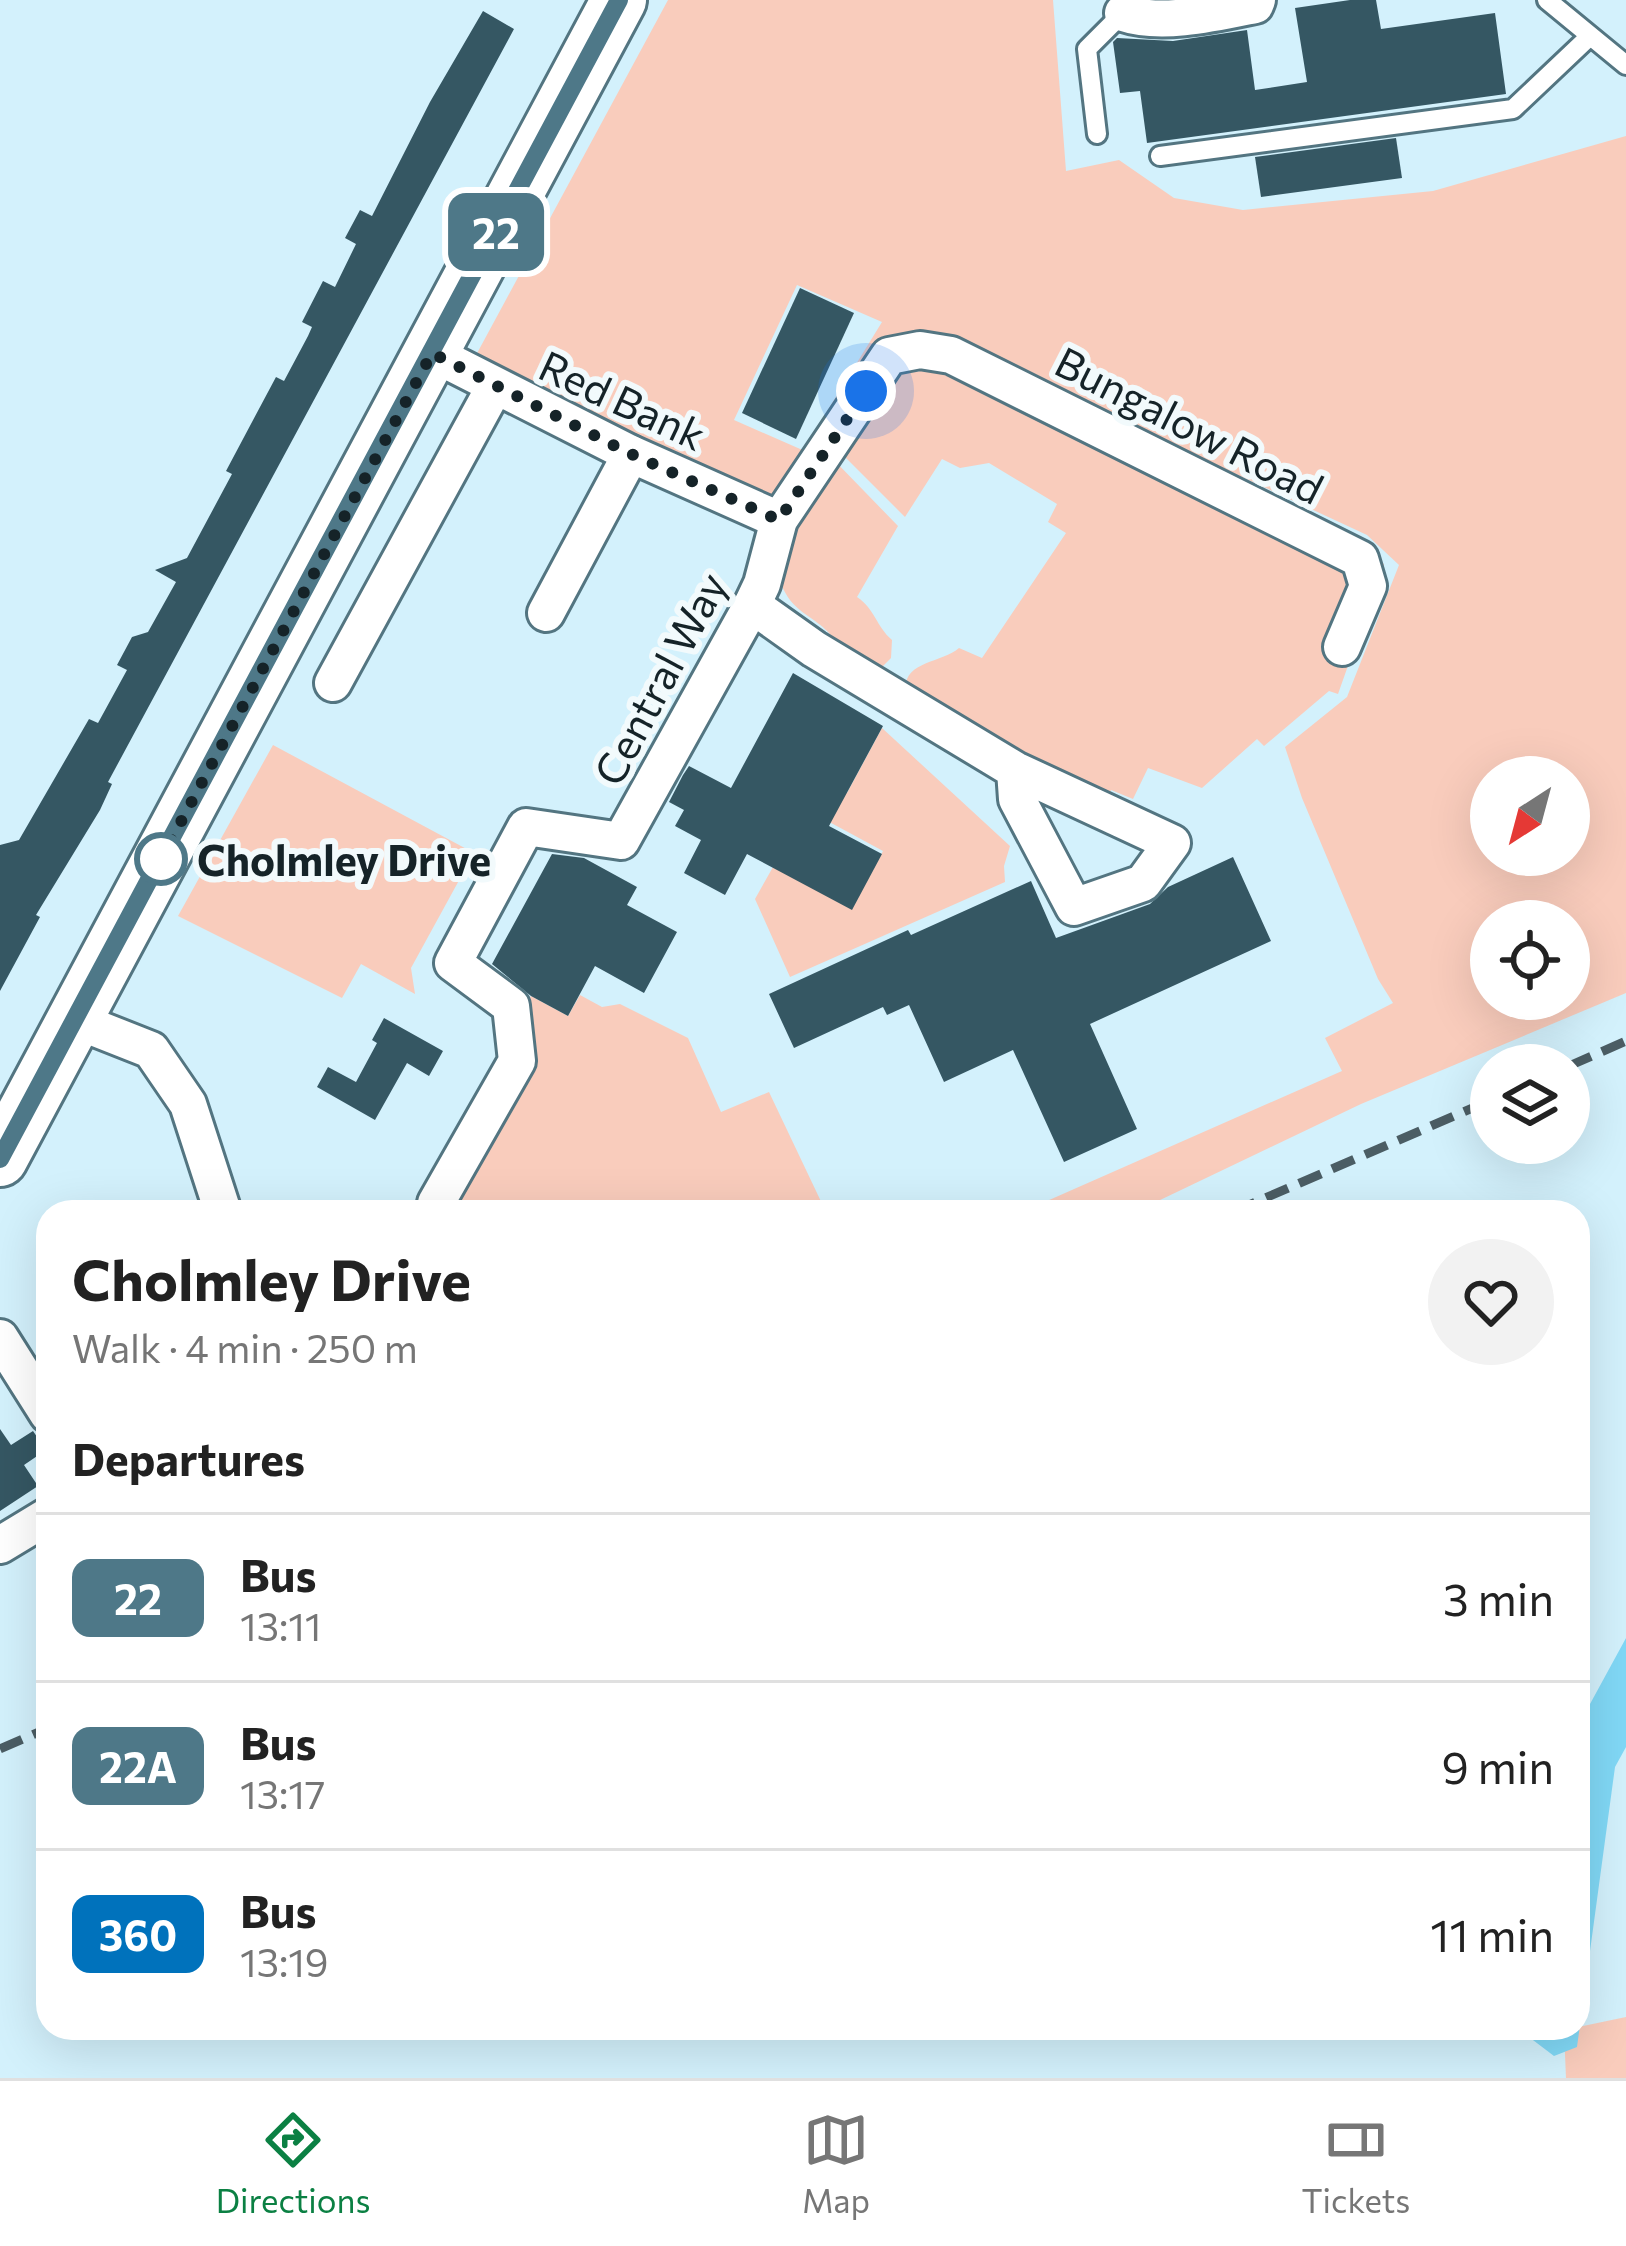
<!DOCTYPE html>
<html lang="en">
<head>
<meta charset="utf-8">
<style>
	:root { --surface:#fff; --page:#f2f2f2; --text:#222; --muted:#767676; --line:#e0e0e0; --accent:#0b8043 }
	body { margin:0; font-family:Commissioner,sans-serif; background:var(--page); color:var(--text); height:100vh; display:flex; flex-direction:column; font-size:45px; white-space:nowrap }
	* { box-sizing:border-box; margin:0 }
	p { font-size:39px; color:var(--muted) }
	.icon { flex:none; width:66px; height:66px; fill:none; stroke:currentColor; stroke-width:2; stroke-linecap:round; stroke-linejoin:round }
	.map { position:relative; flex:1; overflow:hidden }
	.panel { position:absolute; left:36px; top:1200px; width:1554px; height:840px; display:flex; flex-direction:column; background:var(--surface); border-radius:36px; box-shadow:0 12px 48px #0002 }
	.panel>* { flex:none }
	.badge { padding:0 24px; border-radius:18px; font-size:42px; line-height:78px }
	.needle { width:78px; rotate:216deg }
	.tools { position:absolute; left:1470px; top:756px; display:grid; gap:24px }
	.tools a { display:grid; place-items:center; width:120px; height:120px; border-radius:50%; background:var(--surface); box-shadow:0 12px 48px #0002; font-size:60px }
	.you { position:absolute; width:60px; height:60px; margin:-30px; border:9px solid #fff; border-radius:50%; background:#1a73e8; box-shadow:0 0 0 18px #1a73e833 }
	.map>.badge { position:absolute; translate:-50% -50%; box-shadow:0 0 0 6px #fff }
	h2 { padding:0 36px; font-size:45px; line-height:108px }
	.round { display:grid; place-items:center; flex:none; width:126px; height:126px; border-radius:63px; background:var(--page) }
	.head { display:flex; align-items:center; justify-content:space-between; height:204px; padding:0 36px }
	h1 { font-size:57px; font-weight:700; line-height:90px }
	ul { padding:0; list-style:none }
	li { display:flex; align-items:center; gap:36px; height:168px; padding:0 36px; border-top:3px solid var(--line) }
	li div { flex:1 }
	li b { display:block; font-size:45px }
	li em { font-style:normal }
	li .badge { min-width:132px; font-weight:700; text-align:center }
	.menu { display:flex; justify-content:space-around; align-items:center; height:168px; border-top:3px solid var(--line); background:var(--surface); font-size:33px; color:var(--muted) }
	.menu a { display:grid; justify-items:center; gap:6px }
	.menu .active { color:var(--accent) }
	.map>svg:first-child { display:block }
	.green { fill:#f9ccbc; fill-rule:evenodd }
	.water { fill:#81d8f6 }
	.building { fill:#355763 }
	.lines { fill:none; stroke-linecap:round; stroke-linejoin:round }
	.service-casing { stroke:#537581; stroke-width:24 }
	.minor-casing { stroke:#537581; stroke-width:42 }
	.primary-casing { stroke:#537581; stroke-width:60 }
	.service { stroke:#fff; stroke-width:18 }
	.minor { stroke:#fff; stroke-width:36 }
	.primary { stroke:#fff; stroke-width:54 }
	.rail { stroke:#4b5d64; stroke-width:9; stroke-dasharray:24 12; stroke-linecap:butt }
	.line-casing { stroke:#fff; stroke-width:27 }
	.line { stroke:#4e7888; stroke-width:18 }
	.walk { stroke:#152328; stroke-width:12; stroke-dasharray:0 21.6 }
	.stop-dot { fill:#fff; stroke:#4e7888; stroke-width:6 }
	.labels { text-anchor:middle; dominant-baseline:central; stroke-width:12; stroke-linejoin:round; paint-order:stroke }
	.street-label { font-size:42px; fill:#152328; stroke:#f2fafc }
	.stop-label { font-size:42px; font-weight:bold; fill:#152328; stroke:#f2fafc; text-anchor:start }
</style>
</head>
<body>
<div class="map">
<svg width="1626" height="2078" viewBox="0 0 1626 2078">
	<rect width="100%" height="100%" fill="#d3f1fc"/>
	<g class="green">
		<path d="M668 0H1053L1066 171 1119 160 1174 198 1243 210 1433 191 1626 136V993L1361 1104 1135 1212H1022L1342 1071 1325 1038 1393 1003 1378 979 1302 798 1285 747 1347 697 1399 565 1367 535 943 338H898L823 439 813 434 882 322 797 285 734 420 807 452 777 495 764 497 475 357ZM1491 777H1569V855H1491ZM1491 921H1569V999H1491Z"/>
		<path d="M949 366 1091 414 1384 564 1338 694 1329 691 1264 746 1257 739 1202 788 1148 768 1133 799 1111 790 1108 797 907 699C897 660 939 665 959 648L982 658 1066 533 1048 522 1057 504 989 463 960 468 942 459 905 517 836 448 897 375Z"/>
		<path d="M832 458 898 526 857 597C875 609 876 626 892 640L891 658 882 667C859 669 843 648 828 632 815 618 796 612 786 594 757 546 807 496 832 458Z"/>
		<path d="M882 728 1010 846 1004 866 1005 882 790 977 755 899 773 867 852 909 883 851 809 811 810 774 847 793Z"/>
		<path d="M273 745 474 853 411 968 415 994 361 964 342 998 178 916Z"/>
		<path d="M580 995 602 1007 620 1004 688 1038 721 1112 769 1092 826 1212H440L510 1028 531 996 568 1016Z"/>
		<path d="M1626 2017V2078H1566L1564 2030Z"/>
	</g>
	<path class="water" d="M1626 1638V1747L1615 1767 1577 2047 1554 2056 1517 2028H1578V1726Z"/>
	<g class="building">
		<path d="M1350 0H1376L1381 29 1495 13 1506 94 1147 143 1140 91 1120 93 1113 42 1117 38 1173 41 1247 30 1255 90 1307 82 1295 8Z"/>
		<path d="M483 11 514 29 108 782 112 784 100 810 36 915 40 917 0 991V845L19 840 89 719 98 723 127 670 117 665 132 637 148 632 176 582 155 570 187 558 232 474 226 471 276 377 284 381 308 336 312 327 302 322 323 281 335 287 356 244 345 238 360 210 372 216 430 102Z"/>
		<path d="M1396 138 1402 178 1261 197 1255 157Z"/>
		<path d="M800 288 854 313 796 439 742 413Z"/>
		<path d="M793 673 883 726 829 826 882 854 852 910 747 854 725 895 684 873 701 840 675 826 684 810 669 802 683 775 689 766 731 788Z"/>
		<path d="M552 854 584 858 637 887 627 905 677 932 644 993 595 966 568 1016 531 996 492 964Z"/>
		<path d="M1233 857 1271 941 1090 1024 1137 1129 1064 1162 1013 1050 944 1082 909 1005 887 1015 883 1007 794 1048 769 994 908 930 911 935 1031 881 1056 938 1150 904 1168 887Z"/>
		<path d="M384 1018 443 1051 429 1076 407 1063 375 1120 317 1087 328 1067 356 1082 377 1043 372 1040Z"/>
		<path d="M0 1429 11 1445 33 1431 46 1450 24 1465 38 1486 0 1511Z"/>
	</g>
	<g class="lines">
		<g class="service-casing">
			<g id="service">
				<path d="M1547 0 1626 65"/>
				<path d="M1097 134 1087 49 1123 13 1120 9"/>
				<path d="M1160 156 1513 109 1589 37"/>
			</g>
		</g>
		<g class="minor-casing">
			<g id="minor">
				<path d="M1123 13C1161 26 1216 13 1255 5L1257 0"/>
				<path d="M432 353 631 454 779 520"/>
				<path d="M752 605 814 649 1015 770 1172 843 1143 883 1074 907 1017 799 1015 770"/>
				<path d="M546 613 631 454"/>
				<path d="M333 683 494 388"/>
				<path d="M75 1020 151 1050 188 1104 223 1212"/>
				<path d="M436 1203 517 1061 511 1006 453 963 526 827 621 841 752 605 762 584 779 520 889 356 920 350 951 355 1360 559 1368 586 1342 647"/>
				<path d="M0 1338 48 1414"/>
				<path d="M0 1545 48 1516"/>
			</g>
		</g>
		<g class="primary-casing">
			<path id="primary" d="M0 1159 619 0"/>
		</g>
		<use href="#service" class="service"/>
		<use href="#minor" class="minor"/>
		<use href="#primary" class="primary"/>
		<g class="rail">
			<path d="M1569 1066 1626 1041"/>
			<path d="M1233 1212 1491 1100"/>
			<path d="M0 1749 48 1728"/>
		</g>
	</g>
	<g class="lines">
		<g class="line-casing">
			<path id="line" d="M0 1159 619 0"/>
		</g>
		<use href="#line" class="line"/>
		<path class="walk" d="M161 859 432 353 631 454 779 520 866 391"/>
	</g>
	<circle class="stop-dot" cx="161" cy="859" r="24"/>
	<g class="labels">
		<g class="street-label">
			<text transform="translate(623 399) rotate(25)">Red Bank</text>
			<text transform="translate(1190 424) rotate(27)">Bungalow Road</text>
			<text transform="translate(659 678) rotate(-62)">Central Way</text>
		</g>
		<g class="stop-label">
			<text x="197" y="859">Cholmley Drive</text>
		</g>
	</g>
</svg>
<div class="tools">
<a><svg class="needle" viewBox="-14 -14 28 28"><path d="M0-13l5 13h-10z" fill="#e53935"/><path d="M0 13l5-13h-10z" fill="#767676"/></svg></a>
<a><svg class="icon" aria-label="locate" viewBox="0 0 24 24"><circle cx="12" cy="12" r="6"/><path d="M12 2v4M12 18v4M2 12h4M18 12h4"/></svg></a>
<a><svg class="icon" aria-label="layers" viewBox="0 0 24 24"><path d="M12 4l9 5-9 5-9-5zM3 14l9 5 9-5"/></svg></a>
</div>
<div class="you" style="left:866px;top:391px"></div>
<b class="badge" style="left:496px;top:232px;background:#4e7888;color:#fff">22</b>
<section class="panel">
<div class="head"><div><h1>Cholmley Drive</h1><p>Walk · 4 min · 250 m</p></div><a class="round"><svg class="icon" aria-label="heart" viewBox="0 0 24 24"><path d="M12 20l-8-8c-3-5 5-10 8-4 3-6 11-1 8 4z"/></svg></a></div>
<h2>Departures</h2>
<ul>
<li><span class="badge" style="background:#4e7888;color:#fff">22</span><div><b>Bus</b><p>13:11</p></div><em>3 min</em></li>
<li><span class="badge" style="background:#4e7888;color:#fff">22A</span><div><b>Bus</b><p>13:17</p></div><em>9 min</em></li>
<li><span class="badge" style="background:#0072bc;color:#fff">360</span><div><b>Bus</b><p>13:19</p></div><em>11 min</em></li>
</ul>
</section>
</div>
<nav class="menu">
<a class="active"><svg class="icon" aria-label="directions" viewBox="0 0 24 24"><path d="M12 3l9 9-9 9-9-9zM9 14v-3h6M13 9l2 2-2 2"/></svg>Directions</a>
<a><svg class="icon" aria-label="map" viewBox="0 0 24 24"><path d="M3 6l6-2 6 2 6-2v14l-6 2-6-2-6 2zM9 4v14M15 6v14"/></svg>Map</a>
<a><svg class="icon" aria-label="tickets" viewBox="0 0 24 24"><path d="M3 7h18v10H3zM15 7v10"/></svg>Tickets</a>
</nav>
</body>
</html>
